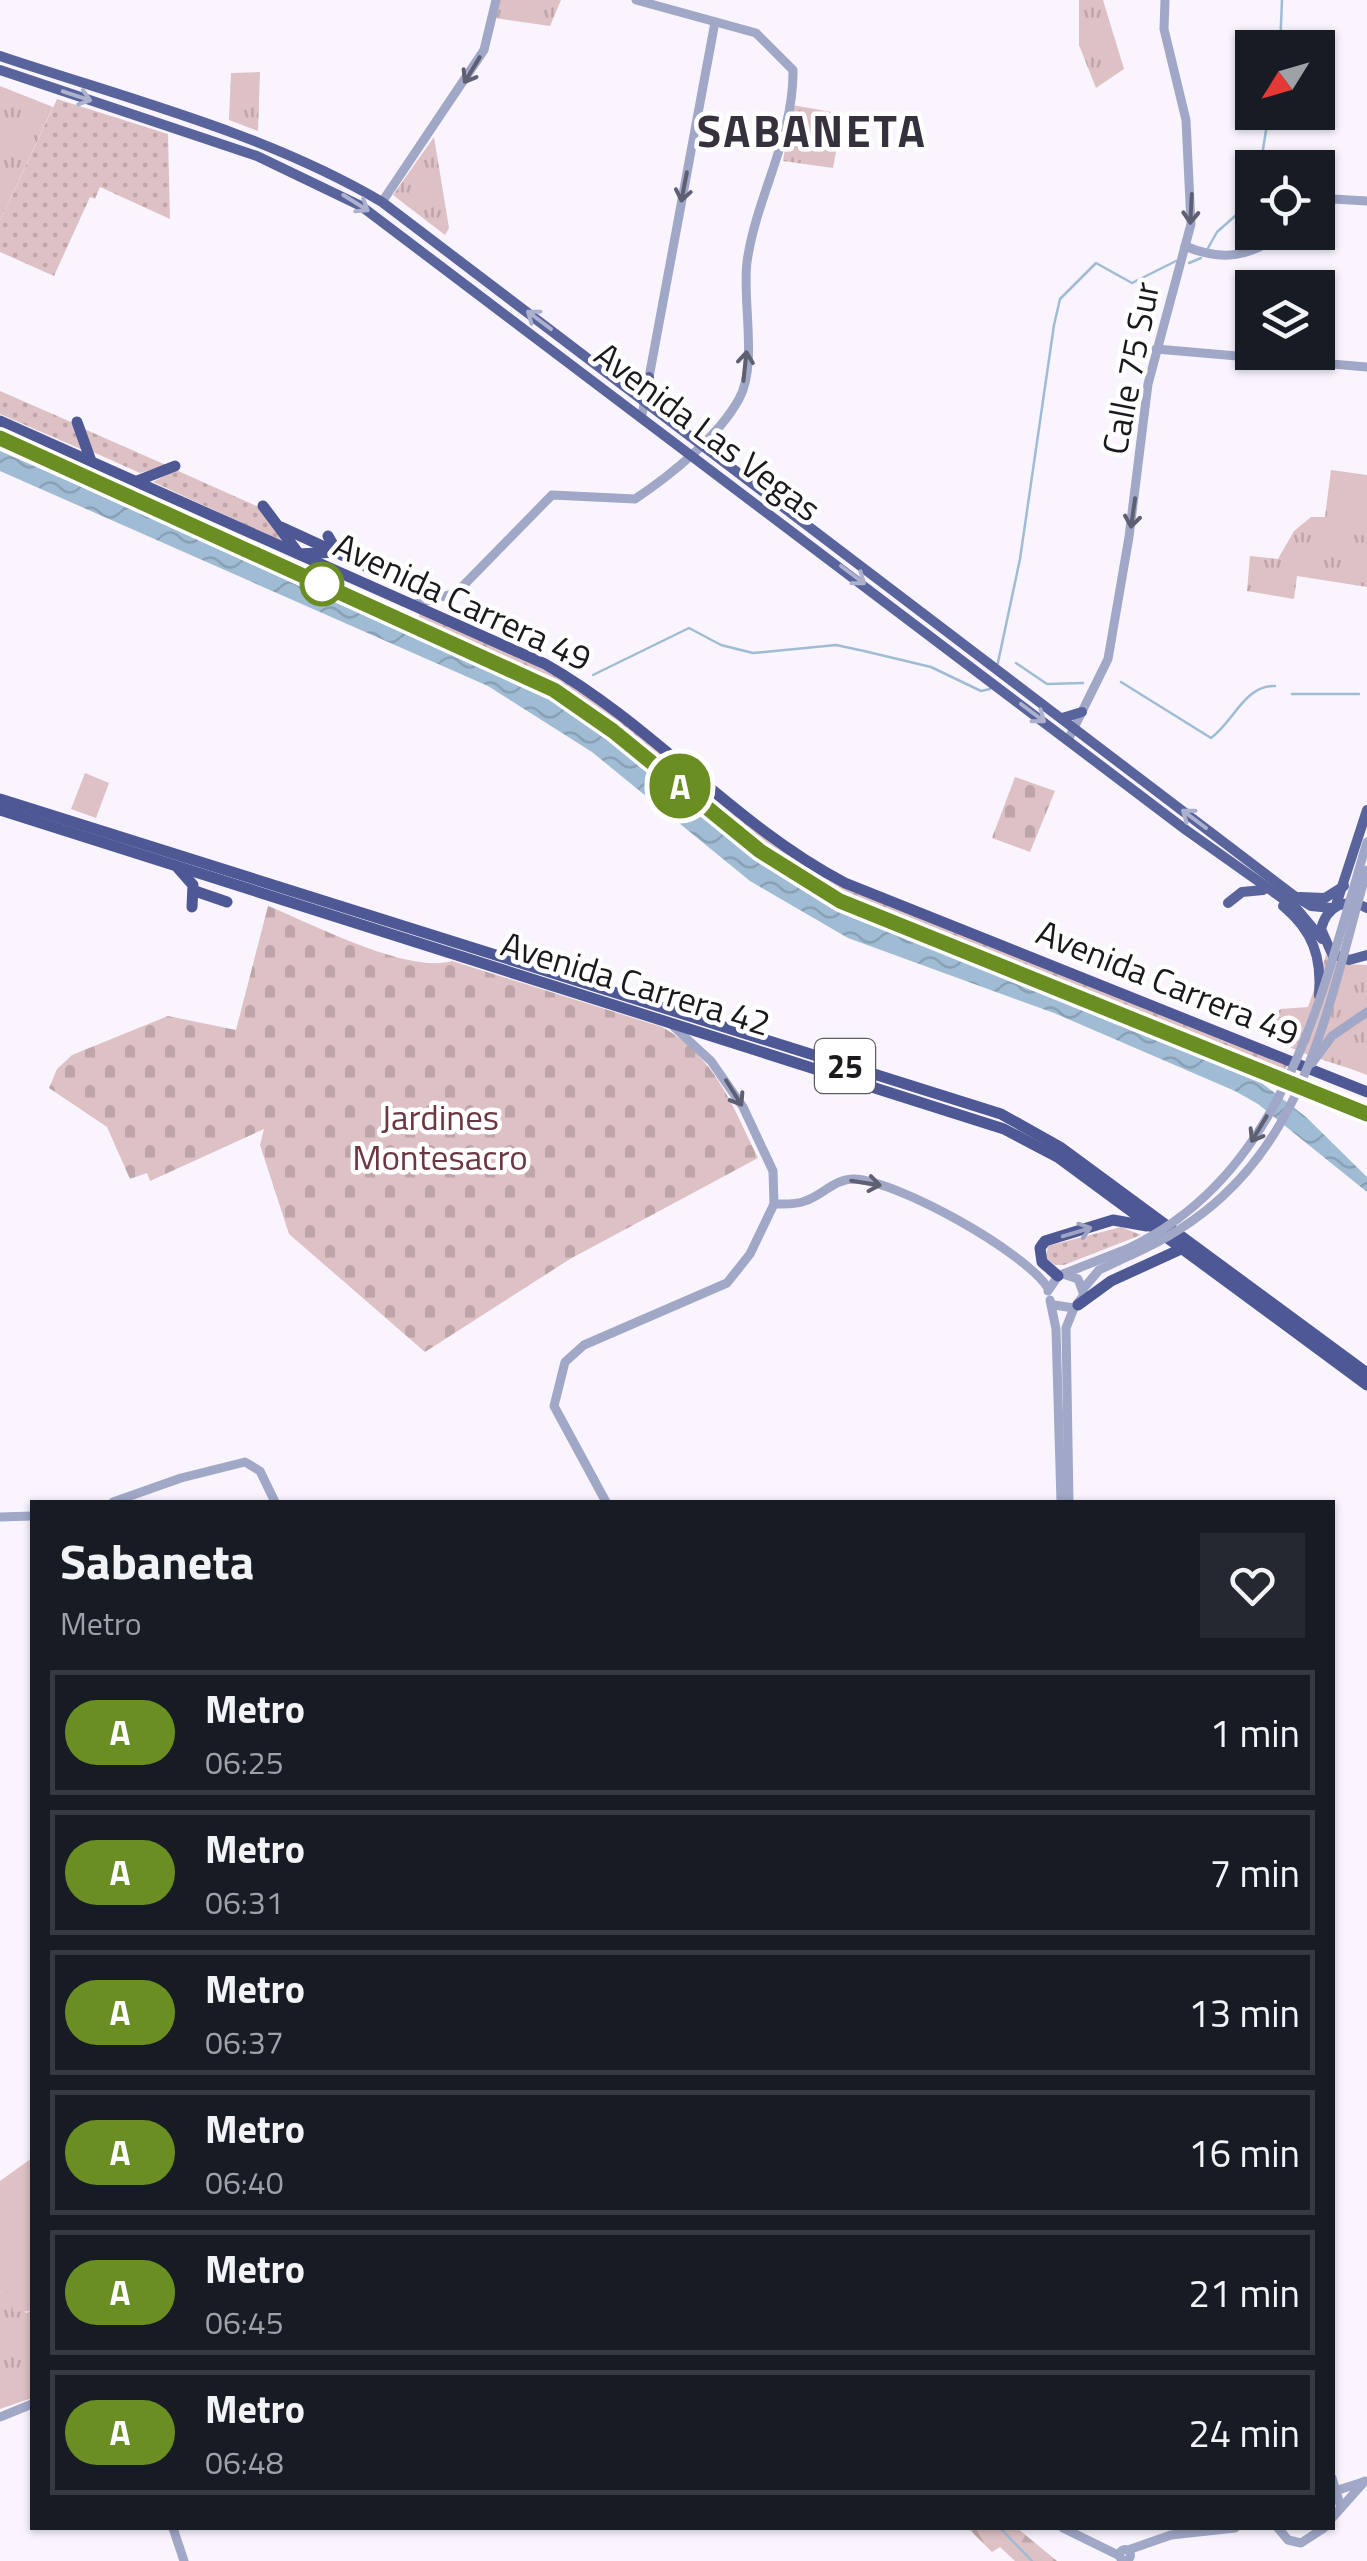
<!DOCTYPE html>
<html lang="en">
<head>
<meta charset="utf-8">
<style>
	:root { --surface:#171b24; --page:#242831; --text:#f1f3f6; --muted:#9ea1a6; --line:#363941 }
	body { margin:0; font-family:"Titillium Web",sans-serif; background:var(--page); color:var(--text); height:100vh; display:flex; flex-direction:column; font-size:38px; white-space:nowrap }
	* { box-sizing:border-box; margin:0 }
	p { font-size:32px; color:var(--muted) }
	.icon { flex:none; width:55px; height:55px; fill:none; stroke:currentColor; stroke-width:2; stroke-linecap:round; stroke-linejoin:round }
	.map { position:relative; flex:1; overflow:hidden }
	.sheet { position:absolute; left:30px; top:1500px; width:1305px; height:1030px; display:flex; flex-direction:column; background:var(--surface); border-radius:0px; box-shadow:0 2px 8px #0004 }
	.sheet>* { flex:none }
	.badge { padding:0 20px; border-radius:32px; font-size:35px; line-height:65px }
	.needle { width:65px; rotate:233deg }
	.controls { position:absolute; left:1235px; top:30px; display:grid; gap:20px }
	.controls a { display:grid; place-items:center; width:100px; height:100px; border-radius:0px; background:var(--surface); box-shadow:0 2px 8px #0004; font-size:50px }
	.map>.badge { position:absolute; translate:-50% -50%; box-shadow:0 0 0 5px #fff }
	.round { display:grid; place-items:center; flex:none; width:105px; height:105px; border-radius:0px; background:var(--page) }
	.summary { display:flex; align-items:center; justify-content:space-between; height:170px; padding:0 30px }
	h1 { font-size:48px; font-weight:700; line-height:75px }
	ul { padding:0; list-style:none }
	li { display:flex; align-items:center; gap:30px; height:125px; margin:0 20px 15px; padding:0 10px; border:5px solid var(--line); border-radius:0px }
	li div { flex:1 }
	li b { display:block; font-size:38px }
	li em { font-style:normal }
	li .badge { min-width:110px; font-weight:700; text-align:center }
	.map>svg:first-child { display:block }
	.grass { fill:url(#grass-dots) }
	.forest { fill:url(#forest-firs) }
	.cemetery { fill:url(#cemetery-stones) }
	.park { fill:url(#park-tufts) }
	.garden { fill:#dec1c4 }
	.water { fill:url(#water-waves) }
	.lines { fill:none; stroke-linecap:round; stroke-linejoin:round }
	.stream { stroke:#a0bcd4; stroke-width:2.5 }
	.tertiary { stroke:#a0a7c7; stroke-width:9 }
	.primary { stroke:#5a649c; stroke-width:10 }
	.trunk { stroke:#4e5894; stroke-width:11 }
	.rail-casing { stroke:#78747c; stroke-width:6 }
	.rail { stroke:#fff; stroke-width:2.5; stroke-dasharray:8; stroke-linecap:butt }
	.tertiary-bridge { stroke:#a0a7c7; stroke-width:9 }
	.oneway { stroke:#5e6072 }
	.oneway2 { stroke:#acb2ce }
	.oneway3 { stroke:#9ea3c4 }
	.line-casing { stroke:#fff; stroke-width:22 }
	.line { stroke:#6b8e23; stroke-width:15 }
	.stop-dot { fill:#fff; stroke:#6b8e23; stroke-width:5 }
	.labels { text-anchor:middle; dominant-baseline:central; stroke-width:9; stroke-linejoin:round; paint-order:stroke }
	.shield { fill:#fff; stroke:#605e62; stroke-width:2.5 }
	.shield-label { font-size:32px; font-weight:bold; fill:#1c191e }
	.street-label { font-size:35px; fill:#1c191e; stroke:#fff }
	.park-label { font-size:35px; fill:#6c3740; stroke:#fff }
	.district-label { font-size:45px; font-weight:bold; letter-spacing:2.5px; fill:#37313d; stroke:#fff }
</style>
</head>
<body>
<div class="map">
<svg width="1367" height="2561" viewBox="0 0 1367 2561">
	<defs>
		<pattern id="grass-dots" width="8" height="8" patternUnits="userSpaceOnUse" patternTransform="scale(2.5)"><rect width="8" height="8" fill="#dec1c4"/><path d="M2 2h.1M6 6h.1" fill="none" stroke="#bea5a8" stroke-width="1.8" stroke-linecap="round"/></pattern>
		<pattern id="forest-firs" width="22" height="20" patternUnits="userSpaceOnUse" patternTransform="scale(2.5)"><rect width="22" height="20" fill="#dec1c4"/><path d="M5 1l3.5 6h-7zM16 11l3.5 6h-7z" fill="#bea5a8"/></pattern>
		<pattern id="cemetery-stones" width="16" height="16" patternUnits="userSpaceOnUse" patternTransform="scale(2.5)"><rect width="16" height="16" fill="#dec1c4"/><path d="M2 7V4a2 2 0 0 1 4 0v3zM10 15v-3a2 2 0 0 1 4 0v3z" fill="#bea5a8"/></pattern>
		<pattern id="park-tufts" width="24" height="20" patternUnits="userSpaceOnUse" patternTransform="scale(2.5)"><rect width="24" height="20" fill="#dec1c4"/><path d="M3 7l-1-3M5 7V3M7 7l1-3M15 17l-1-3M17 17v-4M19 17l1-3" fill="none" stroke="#bea5a8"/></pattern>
		<pattern id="water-waves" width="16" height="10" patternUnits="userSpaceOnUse" patternTransform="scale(2.5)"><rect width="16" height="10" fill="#a0bcd4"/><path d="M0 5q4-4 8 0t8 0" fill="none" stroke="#89a1b6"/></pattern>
	</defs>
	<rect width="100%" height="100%" fill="#f9f4fe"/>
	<g class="grass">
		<path d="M57 99 168 134 170 219 100 187 95 199 90 197 54 276 0 252V221Z"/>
		<path d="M0 391 71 422 83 450 0 414Z"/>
		<path d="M0 426 263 546 262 549 0 432Z"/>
		<path d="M82 428 166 465 140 473 91 451Z"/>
		<path d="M176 470 261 508 286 543 153 482Z"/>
		<path d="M420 613C477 637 534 660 585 695 670 753 739 829 829 881L1289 1063 1285 1070 883 912 812 878 754 839 586 705 524 669 418 619Z"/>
		<path d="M1121 1227 1141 1235 1064 1265H1055L1046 1258 1048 1246Z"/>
	</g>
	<path class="forest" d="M968 2528H1017L1057 2561H1015L1000 2547 992 2552Z"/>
	<g class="cemetery">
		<path d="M1015 777 1055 791 1030 852 992 838Z"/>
		<path d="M268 906C313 924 407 974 452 961L662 1027C715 1056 733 1107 758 1158L570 1259 425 1352 289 1234 260 1145 264 1129 150 1181 147 1173 130 1179 107 1127 49 1088 57 1069 72 1055 168 1016 236 1030Z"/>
	</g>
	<g class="park">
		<path d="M500 0H561L550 26 495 18Z"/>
		<path d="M1079 0H1103L1124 69 1096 88 1079 45Z"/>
		<path d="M260 72 258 131 229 120 231 73Z"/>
		<path d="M0 86 53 107 0 221Z"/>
		<path d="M792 105 843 114 833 168 783 161Z"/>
		<path d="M434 137 449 228 445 235 393 195Z"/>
		<path d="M1331 470 1367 475V587L1297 576 1294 599 1247 591 1250 556 1278 559 1294 531 1311 517H1325Z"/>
		<path d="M1326 955 1340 964 1367 965V1075C1332 1061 1298 1056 1267 1034L1280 1009 1308 1007Z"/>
		<path d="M0 2291 26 2313 32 2311V2398L0 2409Z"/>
	</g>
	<g class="garden">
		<path d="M1332 473 1367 478V536L1325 530Z"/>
		<path d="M85 773 109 783 96 818 71 809Z"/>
		<path d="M32 2158V2311L13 2312 11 2301 0 2291V2181Z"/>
	</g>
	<path class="water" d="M0 451 513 677 600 730 722 830 810 892 1250 1074 1306 1117 1367 1177V1192L1258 1104 1235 1091 1054 1013 848 938 750 881 592 752 488 686 0 471Z"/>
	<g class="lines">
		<g class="stream">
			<path d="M1280 48 1282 0"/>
			<path d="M1260 168 1269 112"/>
			<path d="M1208 248 1217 232 1252 201"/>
			<path d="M1189 263 1201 258"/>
			<path d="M1016 663 1047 684 1083 683"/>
			<path d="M997 667 1020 559 1054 325 1060 299 1096 263 1132 283 1176 261"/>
			<path d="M593 675 689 628 721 645 753 653 836 645 864 651 931 667 981 691 990 689"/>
			<path d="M1121 682 1211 738C1234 721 1245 685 1275 686"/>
			<path d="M1292 694H1359"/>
			<path d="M1000 2528 1032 2561"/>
		</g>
		<g class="tertiary">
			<path d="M382 202 484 50 496 0"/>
			<path d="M1318 206 1333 199 1367 201"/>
			<path d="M1185 246C1222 262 1251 257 1283 232"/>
			<path d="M1156 349 1367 367"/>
			<path d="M642 415 715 22"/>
			<path d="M415 604 456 593 552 495 635 499C671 475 718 437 739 399 758 365 742 300 747 262 756 197 794 137 793 70L756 33 636 0"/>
			<path d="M1068 740 1108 659 1129 537 1148 384 1191 224 1186 120 1164 29 1165 0"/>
			<path d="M774 1204C784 1204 796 1205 805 1201 823 1195 834 1179 854 1179 899 1181 1025 1252 1048 1288"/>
			<path d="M1083 1289 1099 1270 1131 1255"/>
			<path d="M1048 1291 1058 1276 1127 1249"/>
			<path d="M1050 1300 1056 1329 1061 1502"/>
			<path d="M1054 1305 1074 1308 1084 1295 1078 1279 1063 1274"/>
			<path d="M113 1502 181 1478 245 1462 260 1471 275 1502"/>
			<path d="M606 1502 554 1406 565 1362 584 1345 727 1283 750 1254 774 1204 773 1171 743 1107 711 1061 674 1027"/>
			<path d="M1069 1502 1066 1328 1074 1308"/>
			<path d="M0 1517 32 1516"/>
			<path d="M0 2417 32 2404"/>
			<path d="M1332 2478 1341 2508"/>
			<path d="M1332 2492 1363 2482"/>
			<path d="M1332 2518 1365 2481"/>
			<path d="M173 2528 184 2561"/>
			<path d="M1063 2528 1120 2556"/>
			<path d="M1278 2528 1288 2540 1301 2543 1324 2528"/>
			<circle cx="1125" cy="2555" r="5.5"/>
			<path d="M1128 2550 1171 2535 1235 2528"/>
		</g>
		<g class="primary">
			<path d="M0 56C128 99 265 133 382 202L1293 895 1311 906 1332 908"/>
			<path d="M0 70 257 156 361 206 1186 830 1296 908 1322 939"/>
			<path d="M631 390 649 377"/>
			<path d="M1062 718 1082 712"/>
			<path d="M1300 897 1325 898 1344 886"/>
			<path d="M1228 903 1242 892 1263 890"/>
			<path d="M1336 905 1367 810"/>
			<path d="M1283 906C1313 931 1322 957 1319 996"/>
			<path d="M1367 908C1345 897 1327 906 1321 929L1332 954 1349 960 1367 955"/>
		</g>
		<g class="trunk">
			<path d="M0 421 545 664C654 726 734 825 845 883L1367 1092"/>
			<path d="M77 422 91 461"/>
			<path d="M137 481 175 466"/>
			<path d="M263 506 299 554 337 552 328 536"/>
			<path d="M281 527 368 567"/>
			<path d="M0 799 1001 1114 1060 1147 1367 1373"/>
			<path d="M0 810 1004 1129 1059 1158 1367 1385"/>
			<path d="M178 868 193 885 192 907"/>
			<path d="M195 891 227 902"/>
			<path d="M1058 1276 1042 1262 1040 1248 1045 1241 1113 1220 1147 1226"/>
			<path d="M1078 1305 1111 1281 1181 1249"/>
		</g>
		<g class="rail-casing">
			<path id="rail" d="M0 438 555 690C659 756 742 851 852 908L1367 1114"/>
		</g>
		<use href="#rail" class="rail"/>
		<g class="tertiary-bridge">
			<path d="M1312 1063 1332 1036 1367 1012"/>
			<path d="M1127 1249C1286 1175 1321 995 1367 842"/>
			<path d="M1131 1255C1301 1181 1321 1030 1367 870"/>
		</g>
	</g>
	<defs><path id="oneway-shaft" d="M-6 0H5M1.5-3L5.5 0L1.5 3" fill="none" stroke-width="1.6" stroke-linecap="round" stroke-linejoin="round" transform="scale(2.5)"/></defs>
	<g class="oneway">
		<use href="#oneway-shaft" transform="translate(472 70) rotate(121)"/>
		<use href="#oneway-shaft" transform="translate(684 187) rotate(101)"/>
		<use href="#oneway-shaft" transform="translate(1191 209) rotate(93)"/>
		<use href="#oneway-shaft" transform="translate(745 366) rotate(-84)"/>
		<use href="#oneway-shaft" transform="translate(1133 513) rotate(98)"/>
		<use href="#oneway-shaft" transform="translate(734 1093) rotate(58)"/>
		<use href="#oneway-shaft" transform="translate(1259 1129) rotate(121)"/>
		<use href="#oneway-shaft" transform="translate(866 1183) rotate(9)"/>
	</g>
	<g class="oneway2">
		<use href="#oneway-shaft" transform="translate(77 96) rotate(18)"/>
		<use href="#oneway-shaft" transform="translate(356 203) rotate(32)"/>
		<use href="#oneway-shaft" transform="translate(539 320) rotate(-143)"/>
		<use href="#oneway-shaft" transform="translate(853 575) rotate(37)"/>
		<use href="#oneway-shaft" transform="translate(1033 713) rotate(37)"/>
		<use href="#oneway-shaft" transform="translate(1194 819) rotate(-143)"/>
	</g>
	<use class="oneway3" href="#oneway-shaft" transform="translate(1077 1232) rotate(-17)"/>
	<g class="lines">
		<g class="line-casing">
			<path id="line" d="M0 438 554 690 613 731 760 851 840 901 1367 1114"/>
		</g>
		<use href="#line" class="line"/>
	</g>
	<circle class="stop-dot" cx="322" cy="584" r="20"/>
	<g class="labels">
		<rect class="shield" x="815" y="1039" width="60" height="54" rx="8"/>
		<g class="shield-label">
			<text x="845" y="1066">25</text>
		</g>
		<g class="street-label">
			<text transform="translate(1130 368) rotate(-79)">Calle 75 Sur</text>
			<text transform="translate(708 431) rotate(37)">Avenida Las Vegas</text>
			<text transform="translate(463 601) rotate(25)">Avenida Carrera 49</text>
			<text transform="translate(1168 982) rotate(22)">Avenida Carrera 49</text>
			<text transform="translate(636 983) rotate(17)">Avenida Carrera 42</text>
		</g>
		<g class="park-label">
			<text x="440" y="1117">Jardines<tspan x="440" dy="40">Montesacro</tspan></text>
		</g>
		<g class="district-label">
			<text x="812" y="130">SABANETA</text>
		</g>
	</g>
</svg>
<div class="controls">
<a><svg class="needle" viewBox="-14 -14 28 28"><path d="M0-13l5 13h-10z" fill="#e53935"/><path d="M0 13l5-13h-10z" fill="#9ea1a6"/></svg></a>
<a><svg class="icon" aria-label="locate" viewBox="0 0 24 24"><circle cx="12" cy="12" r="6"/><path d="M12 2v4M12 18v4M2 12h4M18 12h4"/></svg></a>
<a><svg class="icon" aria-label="layers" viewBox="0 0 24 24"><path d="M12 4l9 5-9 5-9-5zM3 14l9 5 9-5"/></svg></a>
</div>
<b class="badge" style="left:680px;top:786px;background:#6b8e23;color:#fff">A</b>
<section class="sheet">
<div class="summary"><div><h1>Sabaneta</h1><p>Metro</p></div><a class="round"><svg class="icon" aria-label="heart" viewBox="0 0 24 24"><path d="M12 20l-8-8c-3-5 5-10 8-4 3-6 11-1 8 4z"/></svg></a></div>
<ul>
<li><span class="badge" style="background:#6b8e23;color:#fff">A</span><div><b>Metro</b><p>06:25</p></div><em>1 min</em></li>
<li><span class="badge" style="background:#6b8e23;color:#fff">A</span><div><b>Metro</b><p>06:31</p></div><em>7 min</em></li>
<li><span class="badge" style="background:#6b8e23;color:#fff">A</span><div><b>Metro</b><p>06:37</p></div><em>13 min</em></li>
<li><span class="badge" style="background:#6b8e23;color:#fff">A</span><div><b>Metro</b><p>06:40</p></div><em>16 min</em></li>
<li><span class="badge" style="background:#6b8e23;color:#fff">A</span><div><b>Metro</b><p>06:45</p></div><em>21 min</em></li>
<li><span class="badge" style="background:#6b8e23;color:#fff">A</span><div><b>Metro</b><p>06:48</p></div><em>24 min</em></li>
</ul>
</section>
</div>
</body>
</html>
